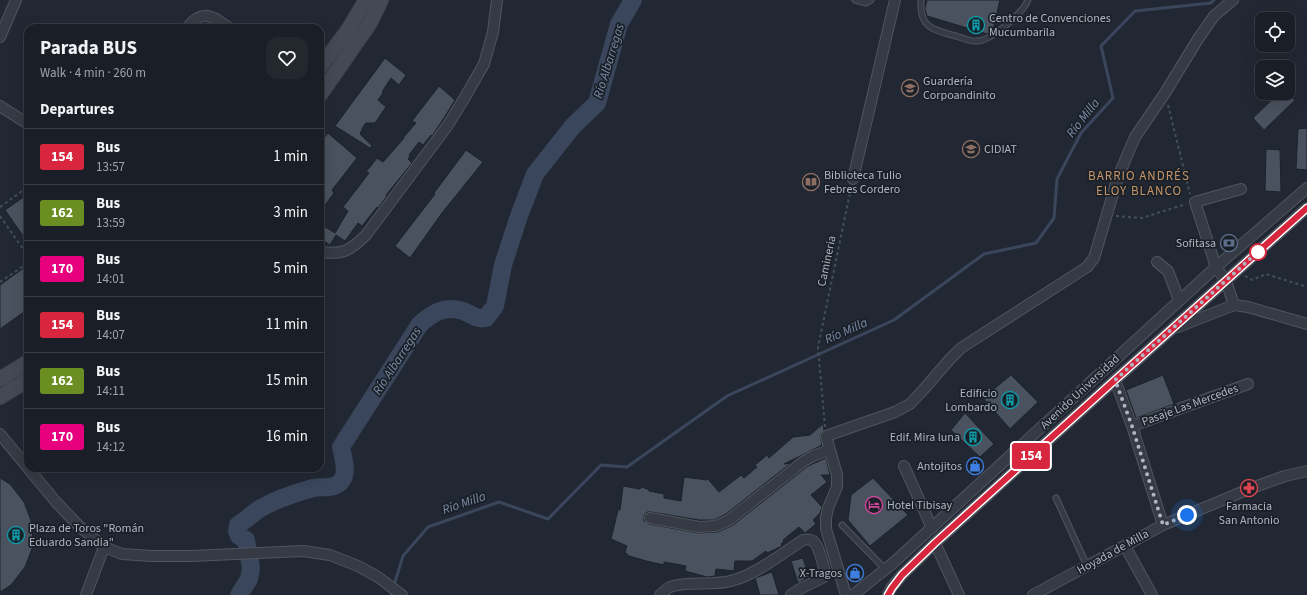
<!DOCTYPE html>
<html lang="en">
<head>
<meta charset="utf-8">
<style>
	:root { --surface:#1a1e26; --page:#23272e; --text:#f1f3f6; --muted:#9fa2a7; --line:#383c43 }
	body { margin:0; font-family:"Source Sans 3",sans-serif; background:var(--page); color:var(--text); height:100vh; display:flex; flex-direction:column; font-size:15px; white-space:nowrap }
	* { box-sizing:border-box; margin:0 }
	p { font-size:13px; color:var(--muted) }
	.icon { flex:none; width:22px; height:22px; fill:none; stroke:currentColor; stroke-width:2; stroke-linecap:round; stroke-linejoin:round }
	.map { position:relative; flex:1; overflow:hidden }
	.panel { position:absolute; left:24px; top:24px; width:300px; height:448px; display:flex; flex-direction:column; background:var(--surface); border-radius:12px; box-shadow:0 4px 16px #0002,0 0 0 1px var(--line) }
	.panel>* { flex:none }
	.badge { padding:0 8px; border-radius:3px; font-size:14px; line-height:26px }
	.fabs { position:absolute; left:1255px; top:12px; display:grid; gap:8px }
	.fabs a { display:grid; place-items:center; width:40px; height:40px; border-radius:8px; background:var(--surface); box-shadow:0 4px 16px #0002,0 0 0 1px var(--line); font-size:20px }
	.you { position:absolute; width:20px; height:20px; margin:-10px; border:3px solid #fff; border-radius:50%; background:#1a73e8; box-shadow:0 0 0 6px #1a73e833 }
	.map>.badge { position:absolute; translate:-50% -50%; box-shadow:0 0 0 2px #fff }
	h2 { padding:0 16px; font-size:15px; line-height:36px }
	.round { display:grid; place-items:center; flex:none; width:42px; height:42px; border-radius:12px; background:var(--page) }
	.headline { display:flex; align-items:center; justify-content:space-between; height:68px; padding:0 16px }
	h1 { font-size:19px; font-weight:700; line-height:30px }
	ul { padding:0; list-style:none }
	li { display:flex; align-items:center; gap:12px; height:56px; padding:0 16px; border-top:1px solid var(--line) }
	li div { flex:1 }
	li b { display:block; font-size:15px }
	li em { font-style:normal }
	li .badge { min-width:44px; font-weight:700; text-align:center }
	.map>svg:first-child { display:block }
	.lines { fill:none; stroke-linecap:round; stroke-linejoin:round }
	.stream { stroke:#39465b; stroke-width:3 }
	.river { stroke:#39465b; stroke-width:18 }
	.building { fill:#4a525f; stroke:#1c222a }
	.lane-casing { stroke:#4f555f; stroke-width:7 }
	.street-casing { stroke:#4f555f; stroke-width:12 }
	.secondary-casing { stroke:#3e444d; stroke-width:16 }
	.path { stroke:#435154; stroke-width:2; stroke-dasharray:3 3; stroke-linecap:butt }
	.lane { stroke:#353a44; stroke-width:5 }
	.street { stroke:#353a44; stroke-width:10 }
	.secondary { stroke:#434a56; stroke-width:14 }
	.line-casing { stroke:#fff; stroke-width:9 }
	.line { stroke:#d7263d; stroke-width:6 }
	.walk { stroke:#afb5c1; stroke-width:4; stroke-dasharray:0 7.2 }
	.stop-dot { fill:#fff; stroke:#d7263d; stroke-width:2 }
	.labels { text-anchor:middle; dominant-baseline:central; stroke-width:3.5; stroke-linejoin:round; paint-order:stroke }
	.poi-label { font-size:12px; fill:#afb5c1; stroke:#1a2028; text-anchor:start }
	.street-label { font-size:12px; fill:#afb5c1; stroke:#1a2028 }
	.water-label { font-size:13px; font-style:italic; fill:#7b8ba6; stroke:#1a2028 }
	.neighbourhood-label { font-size:13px; letter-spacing:1px; fill:#c49367; stroke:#1a2028 }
</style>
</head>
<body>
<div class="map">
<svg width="1307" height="595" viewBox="0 0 1307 595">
	<rect width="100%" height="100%" fill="#222833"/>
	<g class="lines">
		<path class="stream" d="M391 595 403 556 428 527 499 502 548 519 601 465 627 467 727 396 894 320 984 254 1036 243 1054 218 1057 179 1081 133 1113 98 1101 46 1135 11 1211 3 1214 0"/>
		<path class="river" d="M239 595 249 579 251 568 246 540 239 536 237 531 238 525C246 520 253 513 261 508 277 499 295 493 313 488 323 486 335 490 342 480 348 472 343 457 341 447L420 324C433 313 444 305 463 311 471 314 476 320 486 318L495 306 503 265 519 216 535 174 573 126 597 103 619 24 633 0"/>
	</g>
	<g class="building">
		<path d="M927 0H1000L993 30 987 34 927 16 925 9Z"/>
		<path d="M385 58 406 75 399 85 391 78 382 92 383 93 378 100 386 107 375 123H366L363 127 360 134 372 146 370 148 335 126Z"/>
		<path d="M439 86 455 100 444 118 432 136 431 135 423 145 419 142 409 155 410 156 408 159 412 163 386 195 387 196 378 208 377 207 362 226 358 223 345 241 336 235 330 245 320 238V224L335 233 348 211 343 207 369 173 366 172 377 158 383 162 404 138H403L416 123 412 121Z"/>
		<path d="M1279 93H1287L1295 100 1264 130 1253 118Z"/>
		<path d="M1307 128V170L1296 169 1298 129Z"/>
		<path d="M328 133 357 158 332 190 334 193 320 212V143Z"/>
		<path d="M1266 149 1280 150 1281 192 1265 191Z"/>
		<path d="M466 150 483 162 442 213 410 258 395 246 435 194 434 193Z"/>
		<path d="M28 194V243L5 210Z"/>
		<path d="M28 265V309L0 329V285Z"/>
		<path d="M1011 375 1038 402 1010 429 983 398Z"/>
		<path d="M1163 375 1174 404 1136 418 1126 390Z"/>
		<path d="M965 413 994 444 980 457 951 430Z"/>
		<path d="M823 424 824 430 820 435 822 445 784 464 791 463 726 514 714 520H699L651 512H647L644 516V521L649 524 698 533 718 532 733 525 808 466 826 458 830 475H821L827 482 811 495 822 507 820 513 813 520 816 524 805 533 799 527 783 540 784 541 781 544 782 546 767 553 766 551 752 561H735L734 571 716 569 715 576 707 577 685 571 686 566 664 562V565L650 562 629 556 625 552 627 546 611 539 618 510H620L623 486 640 489 641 487 648 489 649 491 664 494V498L681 501 684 477 707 480 708 479 719 492 741 475 744 478 757 467 755 465 767 455 769 458 793 437 810 435Z"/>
		<path d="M0 478 10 484 24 502 32 523 33 546 25 567 11 585 0 592Z"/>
		<path d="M873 478 908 515 870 546 848 520 851 495Z"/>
		<path d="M803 558 809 577 798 583 791 561Z"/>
		<path d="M772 572 779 595H760L755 578Z"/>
	</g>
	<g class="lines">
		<g class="lane-casing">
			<g id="lane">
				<path d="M855 0 866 3 871 0"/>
				<path d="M921 0C919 28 933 30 956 36 962 38 971 42 977 41 991 41 1023 13 1028 0"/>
				<path d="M1056 498 1087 566"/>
				<path d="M842 525 886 570"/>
			</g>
		</g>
		<g class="street-casing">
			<g id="street">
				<path d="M187 28C202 8 213 16 229 28"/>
				<path d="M0 37 16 0"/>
				<path d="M0 106 28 124"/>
				<path d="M853 179 895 0"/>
				<path d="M320 252C342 255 350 251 366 235L448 125 465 97 484 64 493 32 497 0"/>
				<path d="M1157 262 1168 271 1179 300"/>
				<path d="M1234 305 1248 307 1307 324"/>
				<path d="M1178 327 1234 305 1226 281 1216 267 1195 202 1241 189"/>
				<path d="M1115 380 1132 426 1163 525"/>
				<path d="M1132 426 1248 384"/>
				<path d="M0 434 56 502 79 526 104 547 122 554 152 556H192L303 551 330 555 358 566 378 577 402 595"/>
				<path d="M904 466 932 528"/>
				<path d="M650 518 699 527 716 526 729 520 804 461 813 456 829 450"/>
				<path d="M935 543 959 595"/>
				<path d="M1125 546 1152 595"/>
				<path d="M86 595 104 547"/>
				<path d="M660 595C663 593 666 589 670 587 688 580 714 587 734 580 756 574 783 553 803 540 807 539 810 539 813 541 819 545 823 565 825 572V576L822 578 800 589 791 595"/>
				<path d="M846 595 826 529V518L828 508 837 487V475L826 436 895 412 910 404 924 389 950 359 961 348 1087 267 1094 258 1118 177 1135 137 1165 93 1198 39 1214 16 1233 0"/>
				<path d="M853 595 892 564 1216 267 1307 188"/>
				<path d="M888 595 891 588 902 575 935 543 1115 380 1307 208"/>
				<path d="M1033 595 1163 525 1249 489 1285 476 1307 471"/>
			</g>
		</g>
		<g class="secondary-casing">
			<g id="secondary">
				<path d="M320 67 348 30 366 0"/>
				<path d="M320 95 370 23 381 0"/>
				<path d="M0 379 28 362"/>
				<path d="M0 397 28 380"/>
			</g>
		</g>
		<g class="path">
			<path d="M1168 105 1190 194"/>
			<path d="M0 207 28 187"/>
			<path d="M0 216 28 256"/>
			<path d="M1116 216 1142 218 1186 204"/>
			<path d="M1245 276 1252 280 1266 274 1307 287"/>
			<path d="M0 282 28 263"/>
			<path d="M825 427 818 347 851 188"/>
		</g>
		<use href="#lane" class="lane"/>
		<use href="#street" class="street"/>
		<use href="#secondary" class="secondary"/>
	</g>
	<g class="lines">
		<g class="line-casing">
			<path id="line" d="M888 595 892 588 902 575 935 543 1115 380 1307 208"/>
		</g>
		<use href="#line" class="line"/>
		<path class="walk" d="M1187 515 1163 525 1132 426 1115 380 1260 250 1258 252"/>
	</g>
	<defs>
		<g id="building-ring" transform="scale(0.9)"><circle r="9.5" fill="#1a2028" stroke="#0f9aa8" stroke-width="1.5"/><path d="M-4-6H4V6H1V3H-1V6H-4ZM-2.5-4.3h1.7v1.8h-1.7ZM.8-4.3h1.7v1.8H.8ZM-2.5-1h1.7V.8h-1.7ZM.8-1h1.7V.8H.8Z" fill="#0f9aa8"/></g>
		<g id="school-ring" transform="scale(0.9)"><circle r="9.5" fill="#1a2028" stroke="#8d6e63" stroke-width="1.5"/><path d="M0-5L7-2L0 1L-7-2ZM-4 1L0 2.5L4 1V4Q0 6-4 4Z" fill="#8d6e63"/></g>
		<g id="university-ring" transform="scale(0.9)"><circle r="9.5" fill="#1a2028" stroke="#8d6e63" stroke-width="1.5"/><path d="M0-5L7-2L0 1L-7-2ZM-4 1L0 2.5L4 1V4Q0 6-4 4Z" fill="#8d6e63"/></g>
		<g id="library-ring" transform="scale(0.9)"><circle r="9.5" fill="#1a2028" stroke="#8d6e63" stroke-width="1.5"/><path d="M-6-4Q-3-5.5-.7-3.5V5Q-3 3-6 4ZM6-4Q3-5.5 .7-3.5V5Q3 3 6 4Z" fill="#8d6e63"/></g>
		<g id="bank-ring" transform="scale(0.9)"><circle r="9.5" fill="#1a2028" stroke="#5c6f8a" stroke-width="1.5"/><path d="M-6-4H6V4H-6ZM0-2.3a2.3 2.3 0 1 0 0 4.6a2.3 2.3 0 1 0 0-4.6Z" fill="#5c6f8a"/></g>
		<g id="shop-ring" transform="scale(0.9)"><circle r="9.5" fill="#1a2028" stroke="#3f7fe0" stroke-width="1.5"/><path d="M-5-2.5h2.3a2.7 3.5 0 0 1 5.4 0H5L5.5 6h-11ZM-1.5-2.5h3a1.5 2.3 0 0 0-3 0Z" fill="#3f7fe0"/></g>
		<g id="pharmacy-ring" transform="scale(0.9)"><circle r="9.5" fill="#1a2028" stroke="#e0444e" stroke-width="1.5"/><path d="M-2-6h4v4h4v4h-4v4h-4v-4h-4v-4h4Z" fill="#e0444e"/></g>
		<g id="hotel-ring" transform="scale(0.9)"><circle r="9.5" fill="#1a2028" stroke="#d1479c" stroke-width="1.5"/><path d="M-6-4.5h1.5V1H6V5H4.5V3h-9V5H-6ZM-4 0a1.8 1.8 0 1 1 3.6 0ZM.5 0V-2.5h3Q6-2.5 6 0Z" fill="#d1479c"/></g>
	</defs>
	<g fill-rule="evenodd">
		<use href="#building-ring" x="976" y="25"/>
		<use href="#school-ring" x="910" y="88"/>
		<use href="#university-ring" x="971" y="149"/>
		<use href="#library-ring" x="811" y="182"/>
		<use href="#bank-ring" x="1229" y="243"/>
		<use href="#building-ring" x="1010" y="400"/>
		<use href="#building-ring" x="973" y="437"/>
		<use href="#shop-ring" x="975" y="466"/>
		<use href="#pharmacy-ring" x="1249" y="488"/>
		<use href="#hotel-ring" x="874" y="505"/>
		<use href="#building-ring" x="16" y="535"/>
		<use href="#shop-ring" x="855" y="573"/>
	</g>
	<circle class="stop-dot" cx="1258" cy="252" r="8"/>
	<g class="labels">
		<g class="poi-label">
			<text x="989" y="18">Centro de Convenciones<tspan x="989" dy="14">Mucumbarila</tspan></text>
			<text x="923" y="81">Guardería<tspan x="923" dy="14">Corpoandinito</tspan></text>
			<text x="984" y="149">CIDIAT</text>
			<text x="824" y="175">Biblioteca Tulio<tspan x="824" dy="14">Febres Cordero</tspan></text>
			<text x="1216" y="243" text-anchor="end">Sofitasa</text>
			<text x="997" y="393" text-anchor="end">Edificio<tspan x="997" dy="14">Lombardo</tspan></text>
			<text x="960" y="437" text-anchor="end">Edif. Mira luna</text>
			<text x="962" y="466" text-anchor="end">Antojitos</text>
			<text x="887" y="505">Hotel Tibisay</text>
			<text x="1249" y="506" text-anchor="middle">Farmacia<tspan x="1249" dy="14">San Antonio</tspan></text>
			<text x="29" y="528">Plaza de Toros "Román<tspan x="29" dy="14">Eduardo Sandia"</tspan></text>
			<text x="842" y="573" text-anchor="end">X-Tragos</text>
		</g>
		<g class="street-label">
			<text transform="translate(827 261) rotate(-78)">Camineria</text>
			<text transform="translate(1080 392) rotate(-43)">Avenido Universidad</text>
			<text transform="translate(1190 405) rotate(-20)">Pasaje Las Mercedes</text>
			<text transform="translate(1113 552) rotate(-29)">Hoyada de Milla</text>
		</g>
		<g class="water-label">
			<text transform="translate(609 61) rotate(-73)">Río Albarregas</text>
			<text transform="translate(1083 118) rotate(-52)">Río Milla</text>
			<text transform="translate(846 331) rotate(-24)">Río Milla</text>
			<text transform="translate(397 361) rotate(-57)">Río Albarregas</text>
			<text transform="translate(464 503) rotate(-19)">Río Milla</text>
		</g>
		<g class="neighbourhood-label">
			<text x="1139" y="176">BARRIO ANDRÉS<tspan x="1139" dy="15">ELOY BLANCO</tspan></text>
		</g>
	</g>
</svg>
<div class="fabs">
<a><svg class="icon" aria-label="locate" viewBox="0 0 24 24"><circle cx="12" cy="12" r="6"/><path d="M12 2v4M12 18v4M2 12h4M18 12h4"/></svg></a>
<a><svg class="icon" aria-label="layers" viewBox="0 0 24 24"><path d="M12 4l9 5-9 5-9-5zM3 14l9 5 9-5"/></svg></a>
</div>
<div class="you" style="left:1187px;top:515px"></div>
<b class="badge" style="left:1031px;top:456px;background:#d7263d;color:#fff">154</b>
<section class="panel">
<div class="headline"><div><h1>Parada BUS</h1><p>Walk · 4 min · 260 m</p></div><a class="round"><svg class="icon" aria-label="heart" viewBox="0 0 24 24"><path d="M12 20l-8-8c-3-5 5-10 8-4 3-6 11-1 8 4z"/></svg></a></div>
<h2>Departures</h2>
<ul>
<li><span class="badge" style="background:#d7263d;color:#fff">154</span><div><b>Bus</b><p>13:57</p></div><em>1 min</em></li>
<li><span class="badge" style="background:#6b8e23;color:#fff">162</span><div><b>Bus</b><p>13:59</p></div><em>3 min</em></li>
<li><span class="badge" style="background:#e6007e;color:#fff">170</span><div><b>Bus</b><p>14:01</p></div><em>5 min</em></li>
<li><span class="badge" style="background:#d7263d;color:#fff">154</span><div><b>Bus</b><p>14:07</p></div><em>11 min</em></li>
<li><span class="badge" style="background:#6b8e23;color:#fff">162</span><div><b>Bus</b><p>14:11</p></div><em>15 min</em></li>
<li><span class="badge" style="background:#e6007e;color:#fff">170</span><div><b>Bus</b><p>14:12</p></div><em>16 min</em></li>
</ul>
</section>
</div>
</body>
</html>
